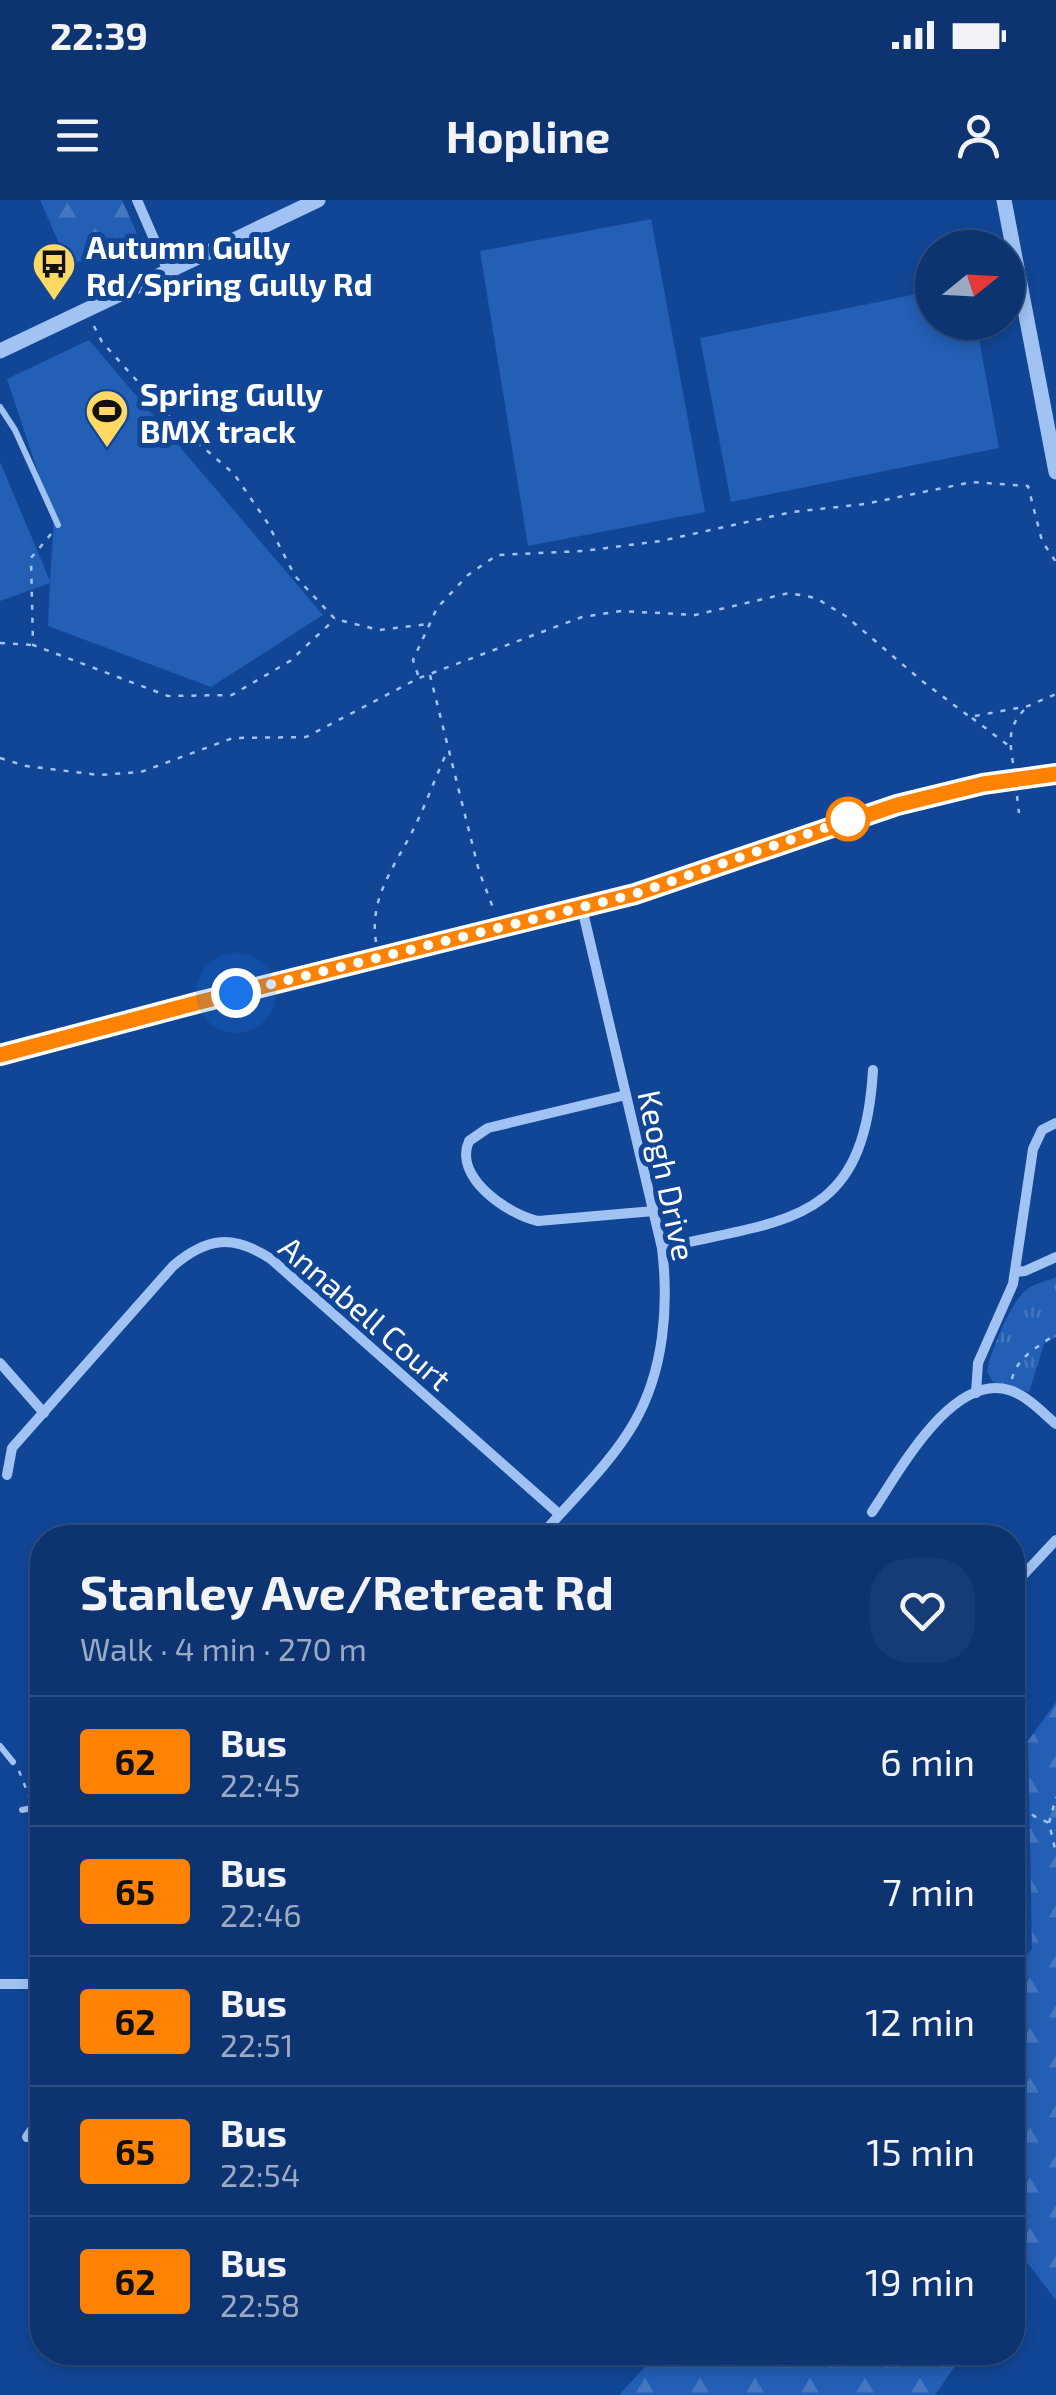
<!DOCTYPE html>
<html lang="en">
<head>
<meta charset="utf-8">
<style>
	:root { --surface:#0d3470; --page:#163c75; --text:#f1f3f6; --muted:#9aaac3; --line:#2d4f83 }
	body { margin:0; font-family:"Exo 2",sans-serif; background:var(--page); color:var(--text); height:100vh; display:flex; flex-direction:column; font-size:38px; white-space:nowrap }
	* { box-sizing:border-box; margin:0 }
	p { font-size:32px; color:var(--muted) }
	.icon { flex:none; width:55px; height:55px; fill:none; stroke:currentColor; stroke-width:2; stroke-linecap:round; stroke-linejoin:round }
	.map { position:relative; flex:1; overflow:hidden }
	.panel { position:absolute; left:30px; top:1325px; width:995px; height:840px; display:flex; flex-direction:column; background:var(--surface); border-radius:40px; box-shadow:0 5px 15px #0003,0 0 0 2px var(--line) }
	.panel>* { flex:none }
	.badge { padding:0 20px; border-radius:8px; font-size:35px; line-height:65px }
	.needle { width:65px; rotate:72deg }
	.tools { position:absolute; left:915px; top:30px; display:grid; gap:20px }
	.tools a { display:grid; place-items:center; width:110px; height:110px; border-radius:50%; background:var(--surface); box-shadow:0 5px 15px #0003,0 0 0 2px var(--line); font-size:50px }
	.you { position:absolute; width:50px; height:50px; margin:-25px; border:8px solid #fff; border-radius:50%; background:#1a73e8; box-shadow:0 0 0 15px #1a73e833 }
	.map>.badge { position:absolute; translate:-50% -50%; box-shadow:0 0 0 5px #fff }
	.round { display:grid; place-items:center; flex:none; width:105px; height:105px; border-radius:40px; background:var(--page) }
	.overview { display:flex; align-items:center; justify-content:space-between; height:170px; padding:0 50px }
	h1 { font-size:48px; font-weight:700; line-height:75px }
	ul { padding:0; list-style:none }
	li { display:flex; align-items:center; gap:30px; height:130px; padding:0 50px; border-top:2px solid var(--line) }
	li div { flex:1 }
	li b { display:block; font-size:38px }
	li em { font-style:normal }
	li .badge { min-width:110px; font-weight:700; text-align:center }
	.status { display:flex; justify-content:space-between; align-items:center; height:70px; padding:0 50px; background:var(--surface); direction:ltr }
	.status svg { height:28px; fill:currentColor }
	header { display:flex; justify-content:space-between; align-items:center; height:130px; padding:0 50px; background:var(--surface); font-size:45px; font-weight:700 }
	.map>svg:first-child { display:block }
	.grass { fill:url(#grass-tufts) }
	.forest { fill:url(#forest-firs) }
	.pitch { fill:#245fb6 }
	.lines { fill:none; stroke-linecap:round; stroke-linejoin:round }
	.path { stroke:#a1c3f3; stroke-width:2.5; stroke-dasharray:5 8; stroke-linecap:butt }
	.service { stroke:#a1c3f3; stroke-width:6 }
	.minor { stroke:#a1c3f3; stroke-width:10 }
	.tertiary { stroke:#a1c3f3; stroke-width:15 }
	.line-casing { stroke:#fff; stroke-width:22 }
	.line { stroke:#ff8200; stroke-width:15 }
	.walk { stroke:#fff; stroke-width:10; stroke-dasharray:0 18 }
	.stop-dot { fill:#fff; stroke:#ff8200; stroke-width:5 }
	.labels { text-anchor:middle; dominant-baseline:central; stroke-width:10; stroke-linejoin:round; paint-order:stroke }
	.poi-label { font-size:32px; font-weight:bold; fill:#fff; stroke:#114696; text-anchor:start }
	.street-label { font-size:32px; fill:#fff; stroke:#114696 }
</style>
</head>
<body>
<div class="status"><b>22:39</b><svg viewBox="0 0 49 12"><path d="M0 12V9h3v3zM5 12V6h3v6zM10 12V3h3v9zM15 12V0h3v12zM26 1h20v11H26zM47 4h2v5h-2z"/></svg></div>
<header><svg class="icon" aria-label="menu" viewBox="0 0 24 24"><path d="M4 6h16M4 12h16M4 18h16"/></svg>Hopline<svg class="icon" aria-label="person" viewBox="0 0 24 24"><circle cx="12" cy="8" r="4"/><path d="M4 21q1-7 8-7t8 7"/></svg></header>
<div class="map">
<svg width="1056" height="2195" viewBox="0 0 1056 2195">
	<defs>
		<pattern id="grass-tufts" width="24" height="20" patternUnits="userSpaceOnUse" patternTransform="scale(2.5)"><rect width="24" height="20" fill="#245fb6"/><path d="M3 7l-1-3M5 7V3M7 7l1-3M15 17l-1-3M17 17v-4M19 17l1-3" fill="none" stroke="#4577c1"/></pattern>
		<pattern id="forest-firs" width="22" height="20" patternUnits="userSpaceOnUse" patternTransform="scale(2.5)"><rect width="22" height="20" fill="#245fb6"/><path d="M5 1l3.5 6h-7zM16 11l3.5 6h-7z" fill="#4577c1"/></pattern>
	</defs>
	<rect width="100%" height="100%" fill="#114696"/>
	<path class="grass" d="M1056 1077V1137L1044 1144 1029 1192 993 1182 987 1171C991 1151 1010 1103 1026 1090 1033 1084 1047 1081 1056 1077Z"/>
	<g class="forest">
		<path d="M40 0H122L137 34 69 66Z"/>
		<path d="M1056 1502V2100L1025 2060 1013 2078 1012 1771 1032 1749 1028 1541Z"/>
		<path d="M658 2153V2152L964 2153 935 2195H619Z"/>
	</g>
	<g class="pitch">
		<path d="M651 19 705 312 528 346 480 51Z"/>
		<path d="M932 91V122L976 123 999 248 731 302 700 138Z"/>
		<path d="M89 140 323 415 211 487 48 426 50 383 0 401V262L50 381 54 320 7 179Z"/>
	</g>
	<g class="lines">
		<g class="path">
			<path d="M94 126 102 142 175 223 234 274 267 322 295 376 335 419 379 430 428 424"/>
			<path d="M51 334 31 358 33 445 168 496 232 495 290 461 335 419"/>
			<path d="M0 443 32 445"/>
			<path d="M418 475 413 460 437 408 468 375 497 355 583 351 661 341 792 312 865 304 972 282 1028 286 1042 341 1056 362"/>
			<path d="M430 475 479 671 495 713"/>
			<path d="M972 518 1009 546"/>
			<path d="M0 558 26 566 99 575 141 572 233 538 306 537 419 478 582 417 621 411 695 415 789 393 816 398 847 417 922 481 970 517 1028 506 1056 494"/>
			<path d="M1013 563C1009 539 1008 525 1027 507"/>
			<path d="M1017 596 1019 613"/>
			<path d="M376 742C369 699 393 669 412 632 425 607 435 578 447 552"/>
			<path d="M1012 1179C1017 1157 1038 1147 1056 1134"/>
			<path d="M19 1571 29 1596"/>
			<path d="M1012 1598 1034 1616 1049 1623 1056 1653"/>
			<path d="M1049 1623 1056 1597"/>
		</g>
		<g class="service">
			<path d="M0 207 15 230 58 325"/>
			<path d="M0 1546 13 1562"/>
			<path d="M37 1607 42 1619"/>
			<path d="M22 1610 42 1606"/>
		</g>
		<g class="minor">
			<path d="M137 0 168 71"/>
			<path d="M626 895 488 928 469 941C453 977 507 1014 538 1021L654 1011"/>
			<path d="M662 1048C787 1019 864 1025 873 870"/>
			<path d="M1015 1072 1025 1071 1056 1057"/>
			<path d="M0 1163 44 1213"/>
			<path d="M976 1193 978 1163 1013 1084 1033 949 1042 930 1056 923"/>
			<path d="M7 1275 12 1248 173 1066C207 1037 233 1034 271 1059L559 1314"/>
			<path d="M872 1312C898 1274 953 1169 1012 1191 1028 1197 1043 1213 1056 1224"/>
			<path d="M539 1338C570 1301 610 1265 634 1223 664 1171 669 1107 662 1048L582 708"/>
			<path d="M1012 1387 1056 1340"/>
			<path d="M0 1784H42"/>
			<path d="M27 1937 42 1915"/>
		</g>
		<g class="tertiary">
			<path d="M1004 0 1056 272"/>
			<path d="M0 151 318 0"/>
			<path d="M0 856 200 802 635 694 897 605 983 584 1056 574"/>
		</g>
	</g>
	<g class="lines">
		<g class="line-casing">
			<path id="line" d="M0 855 200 802 635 694 897 605 983 584 1056 574"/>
		</g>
		<use href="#line" class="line"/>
		<path class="walk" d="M236 793 635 694 862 615 848 619"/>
	</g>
	<defs>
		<g id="bus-pin" transform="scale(2.25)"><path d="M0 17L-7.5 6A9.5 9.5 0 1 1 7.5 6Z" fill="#ffd964" stroke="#114696"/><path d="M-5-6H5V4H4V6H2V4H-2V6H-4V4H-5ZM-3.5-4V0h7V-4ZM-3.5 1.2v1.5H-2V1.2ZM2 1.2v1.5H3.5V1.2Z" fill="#111"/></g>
		<g id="stadium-pin" transform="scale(2.25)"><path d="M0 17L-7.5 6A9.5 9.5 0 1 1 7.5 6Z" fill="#ffd964" stroke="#114696"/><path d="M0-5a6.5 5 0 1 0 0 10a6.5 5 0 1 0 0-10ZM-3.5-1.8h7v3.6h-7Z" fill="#111"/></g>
	</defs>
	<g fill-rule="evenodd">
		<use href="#bus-pin" x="54" y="64"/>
		<use href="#stadium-pin" x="107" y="211"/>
	</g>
	<circle class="stop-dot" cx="848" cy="619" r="20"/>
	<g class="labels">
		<g class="poi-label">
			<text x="86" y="46">Autumn Gully<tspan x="86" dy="37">Rd/Spring Gully Rd</tspan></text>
			<text x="140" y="193">Spring Gully<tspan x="140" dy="37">BMX track</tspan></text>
		</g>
		<g class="street-label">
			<text transform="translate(668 975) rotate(78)">Keogh Drive</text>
			<text transform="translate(366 1112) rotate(41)">Annabell Court</text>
		</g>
	</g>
</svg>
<div class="tools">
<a><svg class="needle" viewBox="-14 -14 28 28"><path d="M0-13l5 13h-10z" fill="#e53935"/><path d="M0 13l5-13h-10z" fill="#9aaac3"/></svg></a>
</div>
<div class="you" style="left:236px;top:793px"></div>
<section class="panel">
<div class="overview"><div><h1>Stanley Ave/Retreat Rd</h1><p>Walk · 4 min · 270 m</p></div><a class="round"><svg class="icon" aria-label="heart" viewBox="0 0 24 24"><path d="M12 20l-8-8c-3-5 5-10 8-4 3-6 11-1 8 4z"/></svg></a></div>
<ul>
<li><span class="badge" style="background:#ff8200;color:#111">62</span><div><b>Bus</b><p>22:45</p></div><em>6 min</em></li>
<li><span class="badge" style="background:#ff8200;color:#111">65</span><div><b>Bus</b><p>22:46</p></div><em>7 min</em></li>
<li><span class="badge" style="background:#ff8200;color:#111">62</span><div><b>Bus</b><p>22:51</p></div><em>12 min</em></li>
<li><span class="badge" style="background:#ff8200;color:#111">65</span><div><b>Bus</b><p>22:54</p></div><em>15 min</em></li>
<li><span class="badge" style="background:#ff8200;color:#111">62</span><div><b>Bus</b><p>22:58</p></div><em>19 min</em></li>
</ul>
</section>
</div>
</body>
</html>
